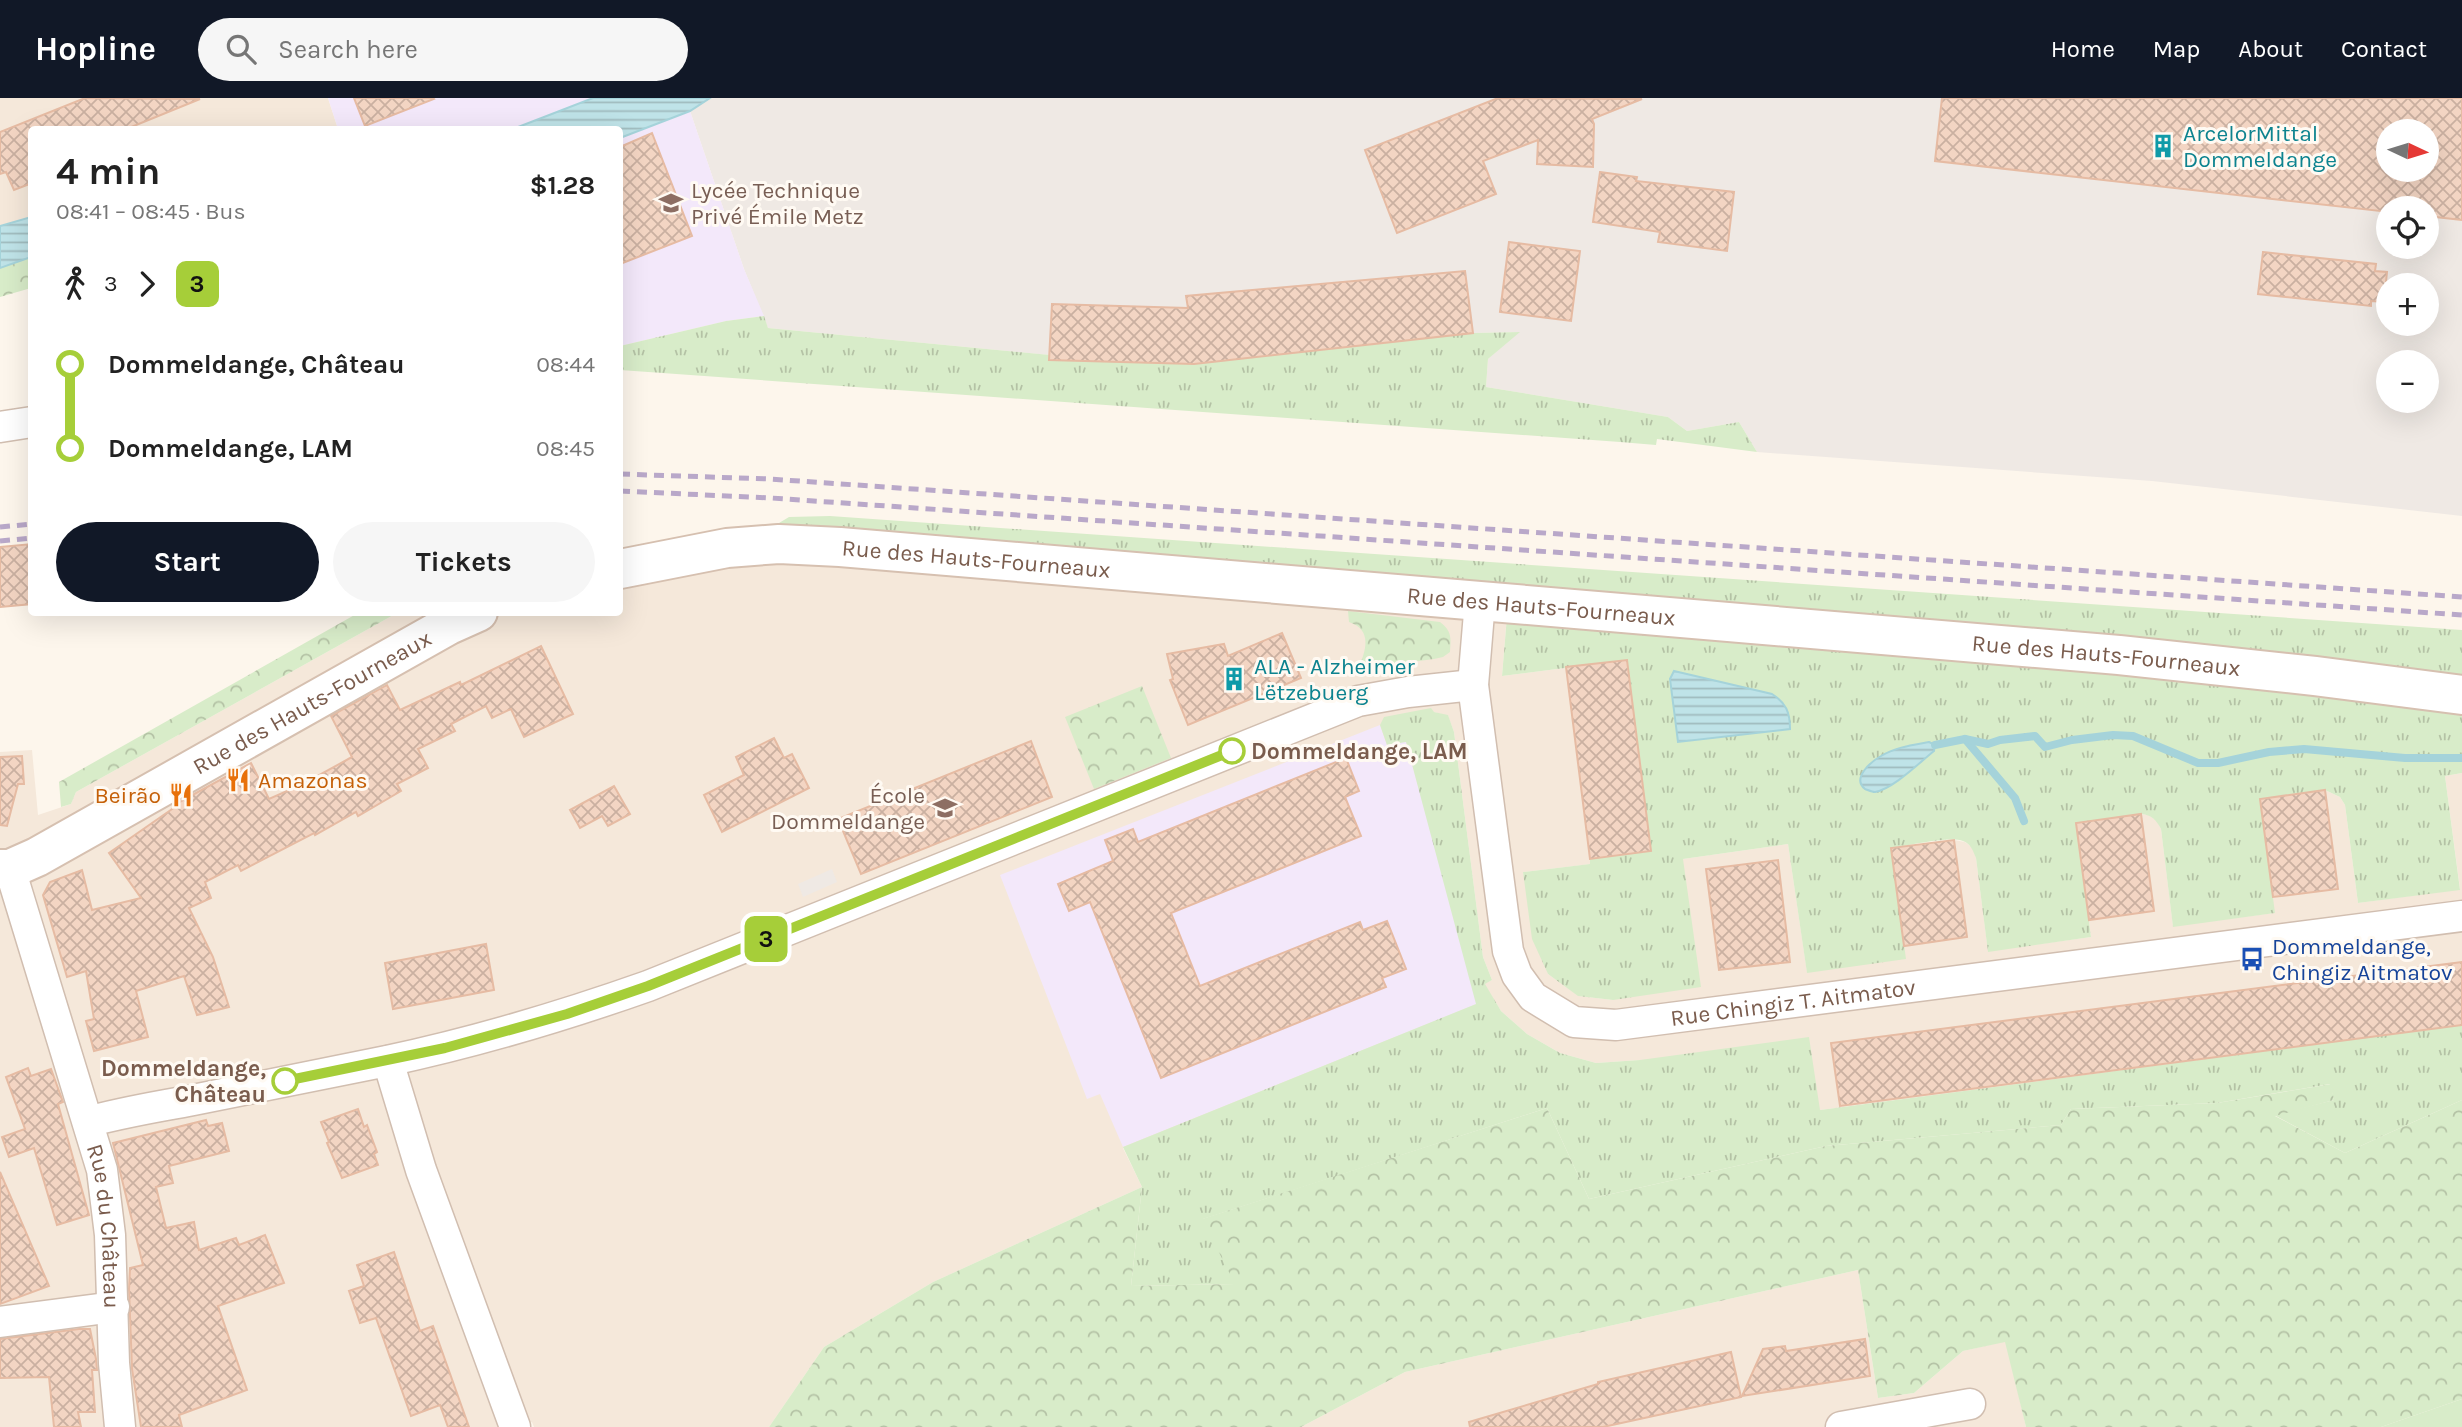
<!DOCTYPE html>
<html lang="en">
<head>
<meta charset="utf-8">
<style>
	:root { --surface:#fff; --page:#f6f6f6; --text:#222; --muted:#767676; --accent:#111827 }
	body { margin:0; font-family:Karla,sans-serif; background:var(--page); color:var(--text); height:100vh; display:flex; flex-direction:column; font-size:26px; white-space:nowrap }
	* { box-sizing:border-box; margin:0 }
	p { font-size:23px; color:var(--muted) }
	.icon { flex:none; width:38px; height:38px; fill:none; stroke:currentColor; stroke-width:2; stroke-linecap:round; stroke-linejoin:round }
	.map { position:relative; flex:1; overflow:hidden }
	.drawer { position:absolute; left:28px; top:28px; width:595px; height:490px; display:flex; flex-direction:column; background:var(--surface); border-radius:7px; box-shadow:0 7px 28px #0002 }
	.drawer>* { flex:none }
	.badge { padding:0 14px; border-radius:10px; font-size:24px; line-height:46px }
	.needle { width:46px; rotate:94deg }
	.controls { position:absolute; left:2376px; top:21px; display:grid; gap:14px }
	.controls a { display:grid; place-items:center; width:63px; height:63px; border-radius:50%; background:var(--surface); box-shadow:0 7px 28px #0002; font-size:35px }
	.map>.badge { position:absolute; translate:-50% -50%; box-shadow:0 0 0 4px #fff }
	.legs { display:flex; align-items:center; gap:10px; height:77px; padding:0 28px; font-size:23px }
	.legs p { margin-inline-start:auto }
	.summary { display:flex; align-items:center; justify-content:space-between; height:119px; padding:0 28px }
	h1 { font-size:38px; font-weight:700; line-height:52px }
	.button { display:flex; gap:14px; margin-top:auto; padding:14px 28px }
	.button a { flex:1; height:80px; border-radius:42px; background:var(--accent); color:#fff; font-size:28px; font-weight:700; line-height:80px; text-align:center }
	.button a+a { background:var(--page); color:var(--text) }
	ul { padding:0 28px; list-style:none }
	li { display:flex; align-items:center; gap:24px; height:84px; font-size:26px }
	li i { display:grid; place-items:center; width:10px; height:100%; margin:0 9px; background:currentColor }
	li i::after { content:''; width:18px; height:18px; margin:-9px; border:5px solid; border-radius:50%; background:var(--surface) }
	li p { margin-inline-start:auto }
	li:first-child i { background:linear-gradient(#0000 50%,currentColor 0) }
	li:last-child i { background:linear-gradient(currentColor 50%,#0000 0) }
	header { display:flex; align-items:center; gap:42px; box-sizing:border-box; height:98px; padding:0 35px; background:var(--accent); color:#fff }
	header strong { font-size:33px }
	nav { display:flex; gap:38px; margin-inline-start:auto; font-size:24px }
	.search { width:490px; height:63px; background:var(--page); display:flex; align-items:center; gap:18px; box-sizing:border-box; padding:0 24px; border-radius:38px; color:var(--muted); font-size:26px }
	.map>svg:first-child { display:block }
	.residential { fill:#f5e8da }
	.industrial { fill:#efe9e4; fill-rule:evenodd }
	.education { fill:#f3e8fa }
	.grass { fill:url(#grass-tufts) }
	.forest { fill:url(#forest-crowns) }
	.garden { fill:#d8ecc9 }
	.water { fill:url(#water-rules); stroke:#a5d3da; stroke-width:2 }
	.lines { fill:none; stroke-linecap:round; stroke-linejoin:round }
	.stream { stroke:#a5d3da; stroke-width:8 }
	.building { fill:url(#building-cross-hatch); stroke:#e6bba3; stroke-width:2; fill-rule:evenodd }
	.street-casing { stroke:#d1beb0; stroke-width:33 }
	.secondary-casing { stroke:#d6c0b0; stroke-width:42 }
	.street { stroke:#fff; stroke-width:30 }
	.secondary { stroke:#fff; stroke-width:38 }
	.rail { stroke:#b9a8c9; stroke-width:5; stroke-dasharray:10 7; stroke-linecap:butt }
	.line-1-casing { stroke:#fff; stroke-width:16 }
	.line-1 { stroke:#a6ce39; stroke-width:10 }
	.stop-1-dot { fill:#fff; stroke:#a6ce39; stroke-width:3.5 }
	.labels { text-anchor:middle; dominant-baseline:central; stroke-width:6; stroke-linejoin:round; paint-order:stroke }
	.culture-label { font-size:23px; fill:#0d838f; stroke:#fffaf3; text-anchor:start }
	.education-label { font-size:23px; fill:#785e54; stroke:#fffaf3; text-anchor:start }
	.street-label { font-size:23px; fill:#7a5c4d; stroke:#fffaf3 }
	.stop-label { font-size:23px; font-weight:bold; fill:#7a5c4d; stroke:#fffaf3; text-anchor:start }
	.food-label { font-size:23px; fill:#c56008; stroke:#fffaf3; text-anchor:start }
	.transit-label { font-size:23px; fill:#164399; stroke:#fffaf3; text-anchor:start }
</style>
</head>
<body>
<header>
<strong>Hopline</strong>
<div class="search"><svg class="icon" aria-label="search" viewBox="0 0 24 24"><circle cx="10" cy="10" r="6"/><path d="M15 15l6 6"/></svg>Search here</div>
<nav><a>Home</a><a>Map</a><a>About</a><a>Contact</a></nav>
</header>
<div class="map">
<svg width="2462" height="1329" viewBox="0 0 2462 1329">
	<defs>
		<pattern id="grass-tufts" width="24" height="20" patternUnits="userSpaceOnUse" patternTransform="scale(1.75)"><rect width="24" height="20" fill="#d8ecc9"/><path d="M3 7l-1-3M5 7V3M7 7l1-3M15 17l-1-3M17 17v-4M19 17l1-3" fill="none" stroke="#b4c2a5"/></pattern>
		<pattern id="forest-crowns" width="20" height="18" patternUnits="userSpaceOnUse" patternTransform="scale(1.75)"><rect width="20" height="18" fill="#d8ecc9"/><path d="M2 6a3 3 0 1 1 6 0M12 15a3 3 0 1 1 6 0" fill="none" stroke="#b4c2a5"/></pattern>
		<pattern id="water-rules" width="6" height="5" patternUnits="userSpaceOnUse" patternTransform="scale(1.75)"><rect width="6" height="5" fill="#bfe3e8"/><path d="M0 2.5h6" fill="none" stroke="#a0bbbe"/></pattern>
		<pattern id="building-cross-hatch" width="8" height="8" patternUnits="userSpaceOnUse" patternTransform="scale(1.75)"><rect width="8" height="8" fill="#f3d5c3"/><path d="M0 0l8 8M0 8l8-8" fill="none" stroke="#cab0a1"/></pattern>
	</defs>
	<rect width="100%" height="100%" fill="#fdf6ec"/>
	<g class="residential">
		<path d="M0 0H328L338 31 32 32 31 119 0 128Z"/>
		<path d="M779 425V445L1508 505 1502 578 1627 562 1651 753 1591 761V766L1523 774 1548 876 1579 898 1613 902 1683 761 1788 746 1807 874 1891 750 1954 742 1965 744 1973 750 1976 760 1988 853 2091 839 2076 725 2141 716 2149 717 2157 723 2161 731 2173 828 2274 815 2260 701 2325 692 2340 699 2345 707 2358 805 2460 791 2445 678 2462 675V927L1820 1012 1640 962 1596 965 1560 955 1527 936 1501 913 1484 886 1492 882 1483 859 1454 634 1448 618 1434 614 1387 647 1406 643 1477 906 1123 1050 1142 1089 933 1184 824 1249 769 1329H534L532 1324 522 1329H0V654L32 652 38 717 71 706 76 694 397 515 620 514V452L726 430Z"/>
		<path d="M1858 1172 1878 1300 1914 1295 1963 1253 2006 1243 2026 1329H1301L1405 1274Z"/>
	</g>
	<g class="industrial">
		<path d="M710 0H2462V418L2152 383 1757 354 1739 324 1687 333 1668 319 1486 289 1488 261 1518 234 1473 235 1194 266 1050 262 1049 257 768 230 744 171 690 13ZM2389 33H2427V72H2389ZM2389 110H2427V149H2389ZM2389 187H2427V226H2389ZM2389 264H2427V303H2389Z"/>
		<path d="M832 771 837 784 803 799 798 786Z"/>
	</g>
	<g class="education">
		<path d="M328 0H593L513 32 338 31Z"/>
		<path d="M690 13 744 171 764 218 726 223 620 248V40Z"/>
		<path d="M1380 627 1387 647 1406 643 1477 906 1123 1049 1100 996 1087 1001 1000 777Z"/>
	</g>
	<g class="grass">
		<path d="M764 218 768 230 1050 257V262L1194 266 1473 235 1520 234 1488 261 1486 289 1668 319 1687 333 1739 324 1757 354 1657 341 1656 347 1620 344 620 272V248L726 223Z"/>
		<path d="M830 418 2462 532V675L2445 678 2460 792 2358 805 2345 707 2340 699 2325 692 2260 701 2275 815 2173 829 2161 731C2156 722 2152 717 2141 716L2076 725 2091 839 1988 854 1976 760C1973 753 1971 746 1963 743 1948 738 1908 748 1891 750L1906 861 1807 875 1788 746 1683 761 1701 889 1613 902 1578 898 1548 876 1532 841 1523 774 1590 766V761L1651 753 1627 562 1502 578 1508 506 779 446V425L789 419Z"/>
		<path d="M1431 610 1434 614 1448 617 1454 634 1483 859 1492 882 1485 886 1501 913 1527 936 1560 955 1596 965 1640 962 1809 939 1820 1012 2462 927V1002L2345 1055 2274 1017 2334 1002 2330 986 2217 1005 2071 1011 2061 1027 1826 1048 1589 1101 1547 1010 1203 1121 1236 1186 1131 1188 1142 1089 1123 1049 1476 906 1406 644 1387 647 1380 627 1384 619Z"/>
	</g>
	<g class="forest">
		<path d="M31 159V190L0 199V170Z"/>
		<path d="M1348 513 1440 524C1452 533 1451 540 1450 554L1443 559 1434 561 1358 571C1366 553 1373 532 1349 524Z"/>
		<path d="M358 515H397L76 694 71 706 61 709 59 684Z"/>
		<path d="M1142 588 1171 660 1094 691 1065 619Z"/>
		<path d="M2331 986 2334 1002 2275 1018 2345 1055 2462 1002V1301L2381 1329H2026L2005 1244 1963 1253 1914 1295 1878 1300 1858 1172 1405 1274 1301 1329H769L824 1249 933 1184 1142 1089 1131 1188 1235 1186 1202 1121 1547 1010 1589 1101 1826 1048 2061 1027 2071 1011 2217 1005Z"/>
	</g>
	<path class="garden" d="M2462 1301V1329H2381Z"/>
	<g class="water">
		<path d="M593 0H710L690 13 620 40V32L513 31Z"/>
		<path d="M31 119V159L0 170V128Z"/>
		<path d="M1674 573 1772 596C1786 605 1790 614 1790 631L1678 644 1670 581Z"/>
		<path d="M1929 644 1935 647 1934 653C1920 664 1893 691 1875 694 1872 694 1868 692 1865 691 1851 680 1872 663 1881 658 1896 649 1913 647 1929 644Z"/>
	</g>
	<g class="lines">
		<g class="stream">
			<path d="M1965 641 2015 700 2024 723"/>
			<path d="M1935 647 1965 641 1988 646 2000 642 2035 638 2045 649 2072 642 2113 637 2133 638 2198 665H2218L2269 654 2304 651 2405 660H2462"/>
		</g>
	</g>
	<g class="building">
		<path d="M85 0 200 1 124 32H32V85L14 92 6 74 0 76V34Z"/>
		<path d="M354 0H433L434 1 365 28Z"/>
		<path d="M1498 0 1642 1 1592 21 1594 26 1593 69 1537 66 1538 42 1483 63 1496 96 1397 135 1365 52Z"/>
		<path d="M1942 0H2462V122L2427 118V110H2389V114L1935 63ZM2389 33H2427V72H2389Z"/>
		<path d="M652 35 692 138 620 166V49Z"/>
		<path d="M1600 74 1637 79 1636 83 1734 94 1727 153 1658 144 1660 134 1593 124Z"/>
		<path d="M1509 144 1580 153 1571 223 1500 214Z"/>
		<path d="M2263 154 2376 166 2375 173 2387 174 2384 204 2371 203V208L2258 196Z"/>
		<path d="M1465 173 1473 235 1194 266 1049 262 1052 206 1188 210 1186 198Z"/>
		<path d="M32 446V506L0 509V449Z"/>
		<path d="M1282 535 1301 580 1188 627 1170 582 1173 581 1167 556 1224 546 1228 558Z"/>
		<path d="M541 548 573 616 524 639 511 611 492 620 486 608 451 626 455 633 418 651 428 670 397 686 401 693 358 718 356 714 315 737 314 735 241 773 238 767 205 784 211 800 189 810 213 859 229 909 197 917 184 878 136 893 148 939 94 953 86 923 94 921 86 873 67 879 43 797 50 784 82 772 92 812 141 800 109 755 175 709 174 707 251 665 269 701 303 686 352 659 331 618 387 587 400 612 460 584 461 587Z"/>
		<path d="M1627 562 1651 753 1590 761 1566 569Z"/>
		<path d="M774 640 784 660 792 656 809 690 722 734 704 697 744 677 736 659Z"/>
		<path d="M1031 643 1052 699 861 776 838 721Z"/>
		<path d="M22 658 24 686H18L7 728 0 727V659Z"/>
		<path d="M1346 660 1359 693 1345 699 1361 738 1171 815 1200 888 1360 824 1363 832 1387 823 1406 871 1382 880 1386 889 1161 980 1090 804 1069 813 1058 786 1113 763 1105 742 1133 731 1138 744Z"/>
		<path d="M614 688 630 716 608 728 602 718 580 730 570 712Z"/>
		<path d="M2325 692 2338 791 2273 799 2260 701Z"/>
		<path d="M2141 716 2154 813 2089 822 2076 725Z"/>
		<path d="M1954 742 1967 839 1904 848 1891 750Z"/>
		<path d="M1778 762 1790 864 1719 872 1706 771Z"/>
		<path d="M486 846 494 892 393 911 385 865Z"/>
		<path d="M2462 864V927L1840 1008 1831 945Z"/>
		<path d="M28 970 31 978 51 971 63 1004 58 1006 89 1117 57 1127 34 1050 9 1059 2 1039 25 1031 6 979Z"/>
		<path d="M358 1011 364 1029 367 1027 377 1054 374 1056 378 1067 342 1080 327 1045 329 1044 321 1024Z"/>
		<path d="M206 1022 208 1028 222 1025 229 1053 169 1068 173 1085 156 1089 166 1130 194 1124 199 1152 236 1140 239 1147 265 1137 284 1185 218 1208 247 1292 179 1317 182 1329H141L132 1271 129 1191 130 1170 143 1167 113 1045Z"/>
		<path d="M0 1074 49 1188 0 1206Z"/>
		<path d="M394 1154 420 1233 433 1228 469 1329H448L440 1307 411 1318 376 1220 360 1225 349 1193 364 1188 357 1167Z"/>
		<path d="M79 1231H90L96 1261 97 1272H92L95 1314H78L81 1329H54L49 1279 0 1280V1241Z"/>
		<path d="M1865 1241 1870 1278 1742 1298 1763 1251 1785 1248 1786 1253Z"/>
		<path d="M1731 1254 1741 1299 1603 1329H1470L1469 1324 1598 1286V1284Z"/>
	</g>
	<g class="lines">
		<g class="street-casing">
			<g id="street">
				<path d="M0 329 32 324"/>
				<path id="s1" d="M1480 503 1473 587 1508 853 1517 877 1533 899 1574 924 1616 927 2462 818"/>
				<path id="s2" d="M10 771 102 1072 110 1137 114 1265 120 1329"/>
				<path d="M388 963 421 1072 515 1329"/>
				<path d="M88 1024C123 1014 157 1009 193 1002 257 989 322 976 387 963 476 944 563 918 648 888L1358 603 1408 594 1473 587"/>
				<path d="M0 1224 114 1209"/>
				<path d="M1841 1329 1970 1306"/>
			</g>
		</g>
		<g class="secondary-casing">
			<g id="secondary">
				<path id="s3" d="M620 471 727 450 779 446 840 449 2119 557 2315 578 2462 597"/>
				<path id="s4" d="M0 771H10L37 759 449 527 478 514"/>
			</g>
		</g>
		<use href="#street" class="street"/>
		<use href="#secondary" class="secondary"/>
		<g class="rail">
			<path d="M620 376 770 381 2462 499"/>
			<path d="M620 393 771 400 2462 517"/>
			<path d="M0 429 32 426"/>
			<path d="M0 443 32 440"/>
		</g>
	</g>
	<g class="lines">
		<g class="line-1-casing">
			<path id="line-1" d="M285 983 445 950 567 916 648 888 1232 653"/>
		</g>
		<use href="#line-1" class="line-1"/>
	</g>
	<defs>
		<g id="building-bare" transform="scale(1.89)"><path d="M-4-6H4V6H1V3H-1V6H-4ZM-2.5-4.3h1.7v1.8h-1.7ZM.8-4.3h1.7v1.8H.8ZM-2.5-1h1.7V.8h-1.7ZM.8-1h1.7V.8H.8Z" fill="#0f9aa8" stroke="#fffaf3" stroke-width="2.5" paint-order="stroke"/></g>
		<g id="school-bare" transform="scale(1.89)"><path d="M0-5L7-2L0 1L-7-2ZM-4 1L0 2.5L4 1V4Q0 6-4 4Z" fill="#8d6e63" stroke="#fffaf3" stroke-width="2.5" paint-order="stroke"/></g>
		<g id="restaurant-bare" transform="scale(1.89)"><path d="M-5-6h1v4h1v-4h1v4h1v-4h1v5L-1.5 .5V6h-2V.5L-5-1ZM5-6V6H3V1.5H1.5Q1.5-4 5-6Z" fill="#e8710a" stroke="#fffaf3" stroke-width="2.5" paint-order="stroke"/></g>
		<g id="bus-bare" transform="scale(1.89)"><path d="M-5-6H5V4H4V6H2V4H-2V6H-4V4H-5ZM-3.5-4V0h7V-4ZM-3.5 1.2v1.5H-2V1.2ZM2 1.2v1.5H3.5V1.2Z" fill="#1a4fb4" stroke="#fffaf3" stroke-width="2.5" paint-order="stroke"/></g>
	</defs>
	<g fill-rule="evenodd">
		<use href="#building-bare" x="2163" y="48"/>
		<use href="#school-bare" x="671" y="105"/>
		<use href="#building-bare" x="1234" y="581"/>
		<use href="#restaurant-bare" x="238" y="682"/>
		<use href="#restaurant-bare" x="181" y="697"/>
		<use href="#school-bare" x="945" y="710"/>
		<use href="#bus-bare" x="2252" y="861"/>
	</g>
	<g class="stop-1-dot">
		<circle cx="1232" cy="653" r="12"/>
		<circle cx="285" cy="983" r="12"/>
	</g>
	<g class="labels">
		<g class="culture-label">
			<text x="2183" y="35">ArcelorMittal<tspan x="2183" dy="26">Dommeldange</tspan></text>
			<text x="1254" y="568">ALA - Alzheimer<tspan x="1254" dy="26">Lëtzebuerg</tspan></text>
		</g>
		<g class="education-label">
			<text x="691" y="92">Lycée Technique<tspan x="691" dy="26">Privé Émile Metz</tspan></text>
			<text x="925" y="697" text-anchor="end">École<tspan x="925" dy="26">Dommeldange</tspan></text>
		</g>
		<g class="street-label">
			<text stroke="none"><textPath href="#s3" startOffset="359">Rue des Hauts-Fourneaux</textPath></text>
			<text stroke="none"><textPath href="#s3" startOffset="926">Rue des Hauts-Fourneaux</textPath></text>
			<text stroke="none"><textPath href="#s3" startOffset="1493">Rue des Hauts-Fourneaux</textPath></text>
			<text stroke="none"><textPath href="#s4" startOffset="355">Rue des Hauts-Fourneaux</textPath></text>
			<text stroke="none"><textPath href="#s1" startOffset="674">Rue Chingiz T. Aitmatov</textPath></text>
			<text stroke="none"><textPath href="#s2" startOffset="371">Rue du Château</textPath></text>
		</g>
		<g class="stop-label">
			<text x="1251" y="653">Dommeldange, LAM</text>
			<text x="266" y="970" text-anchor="end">Dommeldange,<tspan x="266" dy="26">Château</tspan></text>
		</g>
		<g class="food-label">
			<text x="258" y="682">Amazonas</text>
			<text x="161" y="697" text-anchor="end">Beirão</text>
		</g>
		<g class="transit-label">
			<text x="2272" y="848">Dommeldange,<tspan x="2272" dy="26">Chingiz Aitmatov</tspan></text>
		</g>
	</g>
</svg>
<div class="controls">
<a><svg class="needle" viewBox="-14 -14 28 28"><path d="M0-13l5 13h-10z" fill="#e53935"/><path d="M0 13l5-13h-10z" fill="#767676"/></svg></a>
<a><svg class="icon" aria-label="locate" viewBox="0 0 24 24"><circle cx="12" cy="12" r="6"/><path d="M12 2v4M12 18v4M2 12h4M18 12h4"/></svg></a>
<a>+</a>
<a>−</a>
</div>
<b class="badge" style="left:766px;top:841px;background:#a6ce39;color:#111">3</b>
<section class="drawer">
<div class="summary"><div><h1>4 min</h1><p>08:41 – 08:45 · Bus</p></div><b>$1.28</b></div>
<div class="legs"><svg class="icon" aria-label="walk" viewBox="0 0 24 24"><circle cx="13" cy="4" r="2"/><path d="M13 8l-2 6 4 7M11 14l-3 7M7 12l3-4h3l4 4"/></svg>3<svg class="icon" aria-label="forward" viewBox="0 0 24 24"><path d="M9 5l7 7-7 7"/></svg><b class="badge" style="background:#a6ce39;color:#111">3</b></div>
<ul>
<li><i style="color:#a6ce39"></i><b>Dommeldange, Château</b><p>08:44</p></li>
<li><i style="color:#a6ce39"></i><b>Dommeldange, LAM</b><p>08:45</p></li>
</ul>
<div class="button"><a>Start</a><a>Tickets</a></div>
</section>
</div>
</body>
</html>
